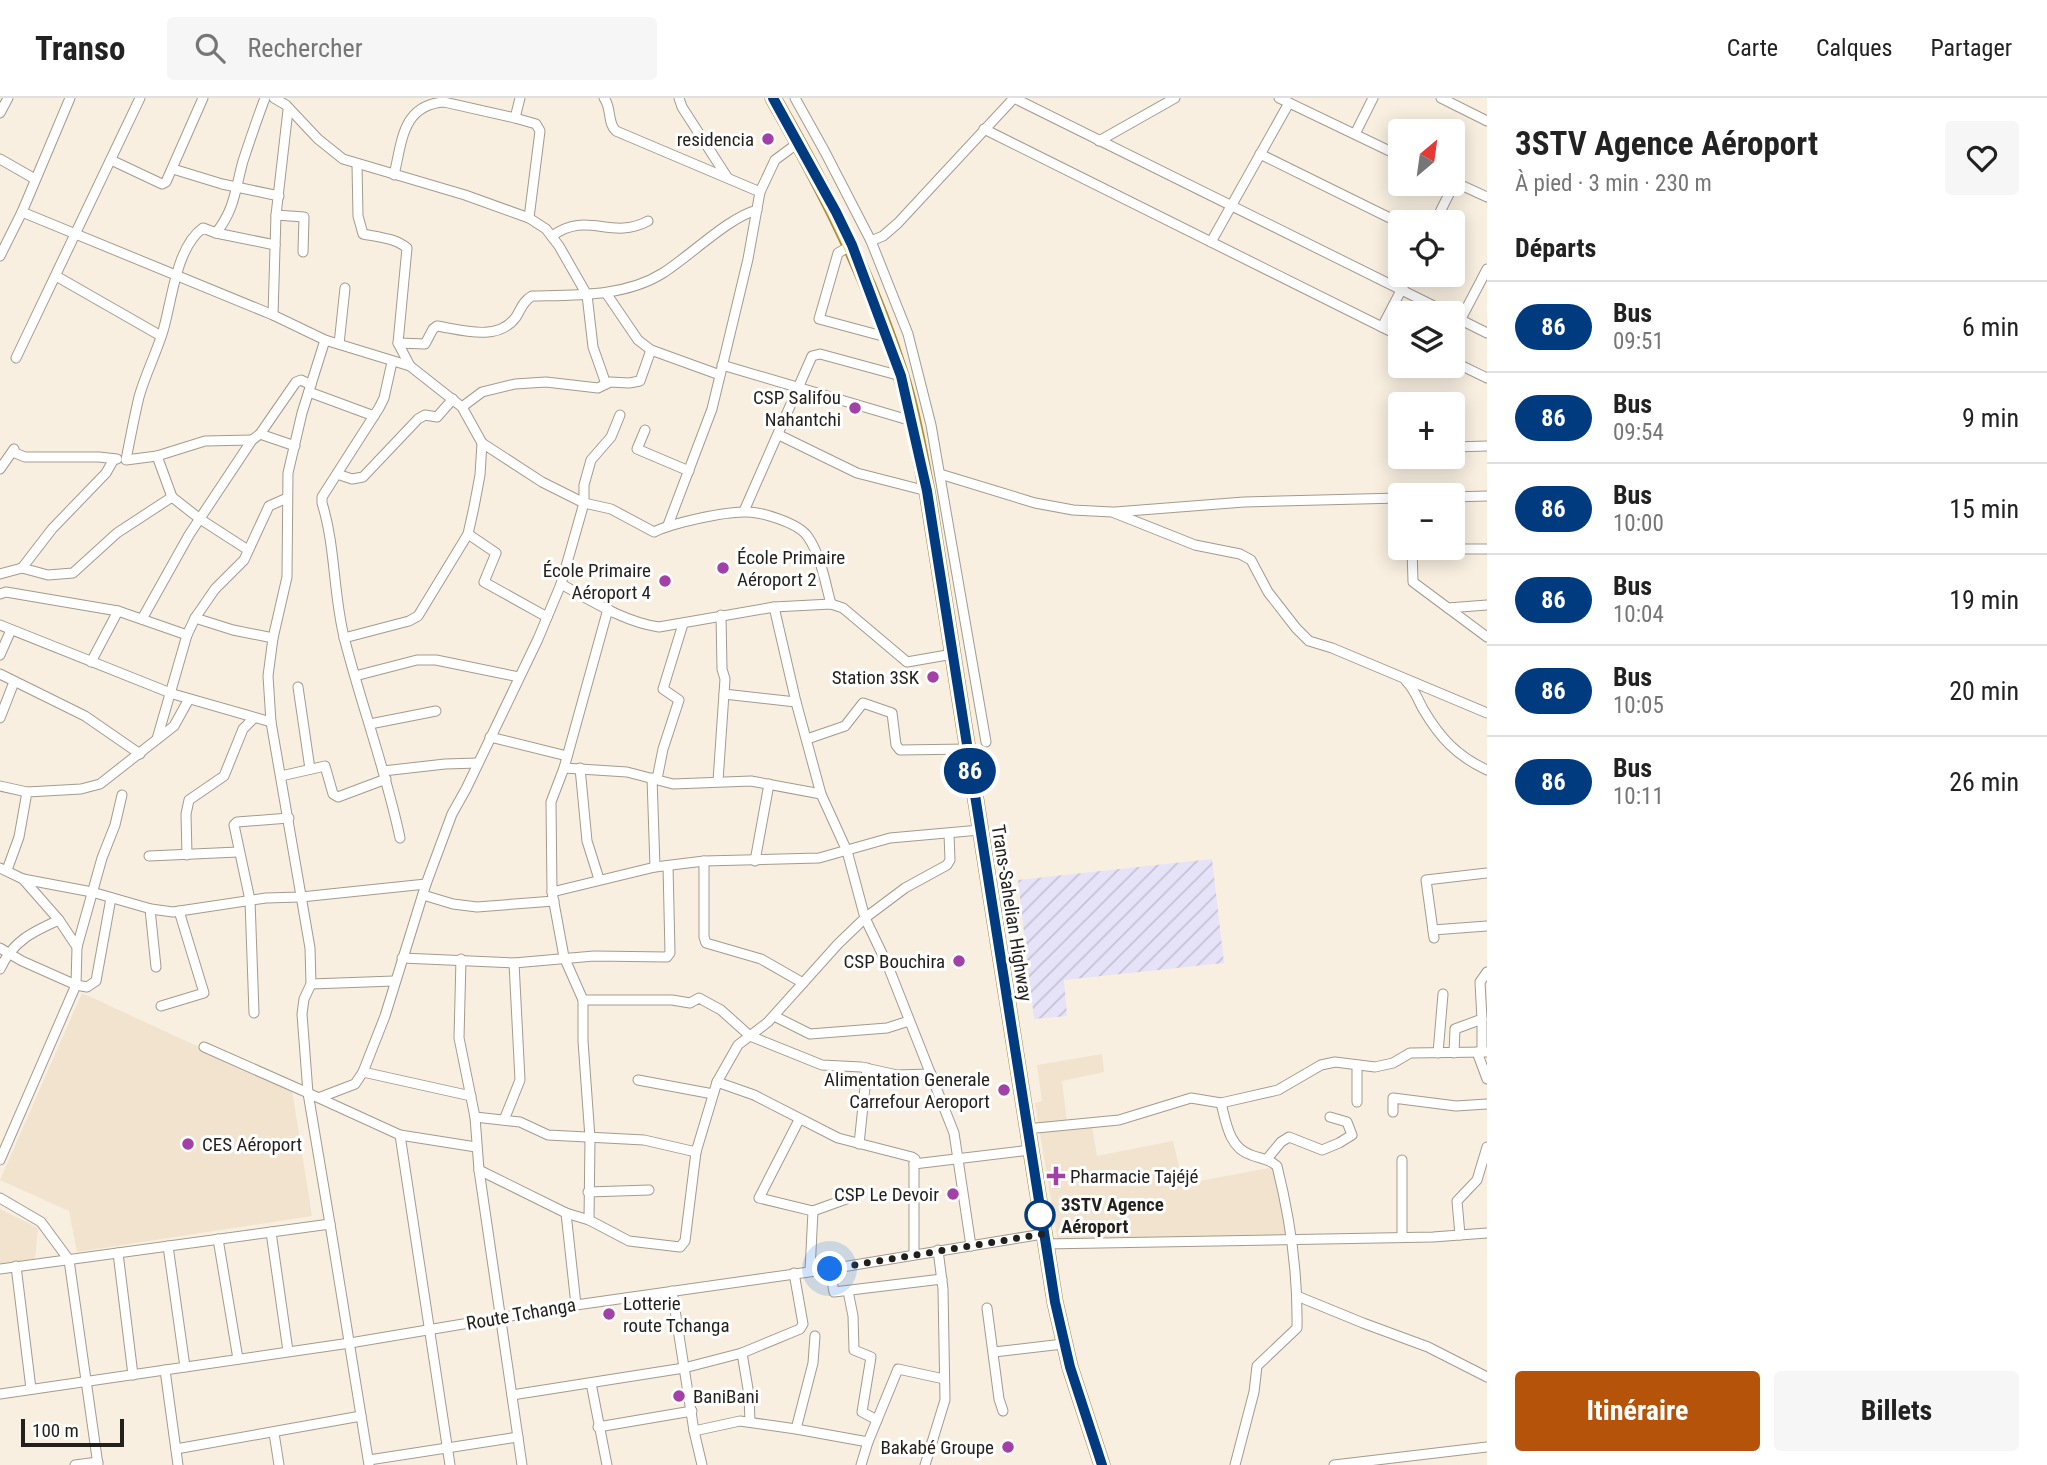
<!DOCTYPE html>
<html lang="fr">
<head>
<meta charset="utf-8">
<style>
	:root { --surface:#fff; --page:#f6f6f6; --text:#222; --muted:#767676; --line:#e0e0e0; --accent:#b45309 }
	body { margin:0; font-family:"Roboto Condensed",sans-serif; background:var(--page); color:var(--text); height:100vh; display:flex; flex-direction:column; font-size:26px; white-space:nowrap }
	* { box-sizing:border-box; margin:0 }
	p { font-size:23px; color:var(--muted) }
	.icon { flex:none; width:38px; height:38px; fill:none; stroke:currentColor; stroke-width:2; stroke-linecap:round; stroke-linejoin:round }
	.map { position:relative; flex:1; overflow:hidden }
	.panel { display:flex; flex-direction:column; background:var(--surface); width:560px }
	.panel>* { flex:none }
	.badge { padding:0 14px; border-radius:23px; font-size:24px; line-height:46px }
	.needle { width:46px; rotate:29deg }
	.fabs { position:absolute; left:1388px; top:21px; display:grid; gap:14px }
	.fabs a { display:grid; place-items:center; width:77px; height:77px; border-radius:7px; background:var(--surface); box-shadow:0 4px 18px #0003; font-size:35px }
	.scale { position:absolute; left:21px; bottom:18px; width:103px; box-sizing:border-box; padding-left:7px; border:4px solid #231f1a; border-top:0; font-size:19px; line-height:24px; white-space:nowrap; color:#231f1a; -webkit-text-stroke:5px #fff; paint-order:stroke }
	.you { position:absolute; width:35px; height:35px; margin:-18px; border:5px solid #fff; border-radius:50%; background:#1a73e8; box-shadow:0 0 0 10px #1a73e833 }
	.map>.badge { position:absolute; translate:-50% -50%; box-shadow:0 0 0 4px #fff }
	h2 { padding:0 28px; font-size:26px; line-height:63px }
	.round { display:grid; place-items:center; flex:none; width:74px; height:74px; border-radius:7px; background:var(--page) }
	.overview { display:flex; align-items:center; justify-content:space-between; height:119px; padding:0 28px }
	h1 { font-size:33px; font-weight:700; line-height:52px }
	.action { display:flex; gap:14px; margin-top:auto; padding:14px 28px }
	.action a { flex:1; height:80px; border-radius:7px; background:var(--accent); color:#fff; font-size:28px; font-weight:700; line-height:80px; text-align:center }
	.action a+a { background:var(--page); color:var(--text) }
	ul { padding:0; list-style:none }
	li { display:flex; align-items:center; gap:21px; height:91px; padding:0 28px; border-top:2px solid var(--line) }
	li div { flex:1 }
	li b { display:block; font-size:26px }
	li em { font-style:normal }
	li .badge { min-width:77px; font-weight:700; text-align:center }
	header { display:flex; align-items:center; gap:42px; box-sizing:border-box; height:98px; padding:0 35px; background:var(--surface); border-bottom:2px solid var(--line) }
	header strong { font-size:33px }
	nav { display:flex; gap:38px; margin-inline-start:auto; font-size:24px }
	.search { width:490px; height:63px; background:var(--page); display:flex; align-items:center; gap:18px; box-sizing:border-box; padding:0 24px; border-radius:7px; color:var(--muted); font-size:26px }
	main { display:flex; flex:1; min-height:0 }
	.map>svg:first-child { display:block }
	.built { fill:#f1e3ce }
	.industrial { fill:url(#industrial-furrows) }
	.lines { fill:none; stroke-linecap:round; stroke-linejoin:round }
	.minor-casing { stroke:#a39b8e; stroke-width:11 }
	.highway-casing { stroke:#a48d3f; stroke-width:17 }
	.minor { stroke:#fff; stroke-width:9 }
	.highway { stroke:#eac853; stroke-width:14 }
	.line-casing { stroke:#fff; stroke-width:16 }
	.line { stroke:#003b80; stroke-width:10 }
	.walk { stroke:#231f1a; stroke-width:7; stroke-dasharray:0 12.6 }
	.poi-dot { fill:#a140a6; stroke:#fff; stroke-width:2.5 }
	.stop-dot { fill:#fff; stroke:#003b80; stroke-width:3.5 }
	.labels { text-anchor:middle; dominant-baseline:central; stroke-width:6; stroke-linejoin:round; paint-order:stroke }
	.poi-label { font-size:19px; fill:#231f1a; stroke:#fff; text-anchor:end }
	.street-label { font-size:19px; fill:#231f1a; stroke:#fff }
	.stop-label { font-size:19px; font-weight:bold; fill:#231f1a; stroke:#fff; text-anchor:start }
</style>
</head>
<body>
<header>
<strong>Transo</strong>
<div class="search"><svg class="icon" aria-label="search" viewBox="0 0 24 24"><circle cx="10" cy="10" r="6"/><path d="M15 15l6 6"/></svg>Rechercher</div>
<nav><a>Carte</a><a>Calques</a><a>Partager</a></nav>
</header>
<main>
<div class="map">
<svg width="1487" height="1367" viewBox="0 0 1487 1367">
	<defs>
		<pattern id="industrial-furrows" width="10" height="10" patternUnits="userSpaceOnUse" patternTransform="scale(1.75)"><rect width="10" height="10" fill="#e6e3f9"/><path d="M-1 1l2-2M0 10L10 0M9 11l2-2" fill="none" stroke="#c5c2d5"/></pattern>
	</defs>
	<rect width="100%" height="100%" fill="#f8efe0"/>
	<g class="built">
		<path d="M82 895 292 992 312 1118 77 1154 69 1113 0 1082Z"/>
		<path d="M1102 956 1104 974 1062 983 1067 1024 1092 1028 1097 1058 1173 1043 1183 1086 1275 1069 1288 1137 1058 1144 1035 1005 1042 1003 1037 967Z"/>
		<path d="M0 1111 38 1130 35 1161 0 1167Z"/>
	</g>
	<path class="industrial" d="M1212 761 1224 865 1064 882 1067 918 1034 921 1018 782Z"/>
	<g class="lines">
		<g class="minor-casing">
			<g id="minor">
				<path d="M274 0 286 7 318 41 343 61 465 97 529 120 546 131 559 148 587 197 593 249 606 286"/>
				<path d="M520 0 515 20 536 26 540 33 529 120"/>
				<path d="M604 0C612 10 607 25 616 33L760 94"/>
				<path d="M679 0 682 9 727 79"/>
				<path d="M795 0 825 54 871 143 908 236 931 327 986 644"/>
				<path d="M1014 0 1448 215"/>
				<path d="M1279 0 1400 58"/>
				<path d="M1441 0 1487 23"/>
				<path d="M0 15 8 0"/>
				<path d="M984 31 1400 238"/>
				<path d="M1355 36 1373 0"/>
				<path d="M1099 43 1175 0"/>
				<path d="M1260 56 1400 125"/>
				<path d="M0 61 35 81"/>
				<path d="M111 62 162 86 166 84 203 0"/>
				<path d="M357 67 358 118 363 136C378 139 395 140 407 150L398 245 410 268"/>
				<path d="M173 71 222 86 279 98"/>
				<path d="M394 77C402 44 402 7 444 4L515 20"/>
				<path d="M1452 83 1487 99"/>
				<path d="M22 114 273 217 325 242 410 268 462 309 482 345 480 377 474 409 468 436 418 518 409 523 344 540"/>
				<path d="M276 117 304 119 303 154"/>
				<path d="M1435 124 1455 84"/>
				<path d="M216 135C235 111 235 92 243 63 250 42 257 21 265 0"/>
				<path d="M552 138C588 112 610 143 648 123"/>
				<path d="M871 143 883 138 898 125 1014 0"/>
				<path d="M1211 144 1289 5"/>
				<path d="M852 147 838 155 819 221 886 239"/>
				<path d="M0 158 22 114 70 0"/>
				<path d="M56 178 161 238"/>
				<path d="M606 195 638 242 651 252 720 277"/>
				<path d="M273 217 276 117 288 12"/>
				<path d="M1457 220 1487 235"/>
				<path d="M1382 229 1409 177"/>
				<path d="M1452 238 1487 171"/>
				<path d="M398 245 425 246 433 231 437 228C462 232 498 244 516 219 521 211 523 203 532 198 575 197 625 199 663 175 690 158 729 119 757 112"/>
				<path d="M339 246 345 190"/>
				<path d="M16 260 140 0"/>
				<path d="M1452 263 1487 280"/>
				<path d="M392 264 384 300 379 310 322 399V405C336 450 333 498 345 543 362 609 386 673 400 740"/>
				<path d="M722 267 912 323"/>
				<path d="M309 294 374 318"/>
				<path d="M462 309 482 294 515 286 546 284 598 290 610 284 629 285 640 283 651 252"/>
				<path d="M645 332 637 351 689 373"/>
				<path d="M260 336 295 348"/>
				<path d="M779 337 857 375 927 393"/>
				<path d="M252 342 205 343 157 358 126 362C130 341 134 320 139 299 145 277 156 256 163 233 172 203 176 149 203 130L216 135 275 147"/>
				<path d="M482 345 542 384 584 405 611 411 654 434C672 425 723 414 744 414 760 413 799 425 808 439 821 458 825 484 831 506"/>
				<path d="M1454 349 1487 348"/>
				<path d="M157 358 172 399"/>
				<path d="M0 371 14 351 15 355 25 359H99L117 361"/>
				<path d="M337 376 352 381 363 379 418 321 425 317 437 319 453 301"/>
				<path d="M940 376 1035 405 1073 412 1112 414 1195 447 1240 456 1251 462 1268 494 1296 530 1309 543 1332 550 1487 615"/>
				<path d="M1452 399 1487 398"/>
				<path d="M744 413 812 258 820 256 901 278"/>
				<path d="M1115 414 1244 404 1400 400"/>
				<path d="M668 427 712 311 748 161 760 94 775 62 798 45"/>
				<path d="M468 436 496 455 484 484 547 519"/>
				<path d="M1412 450 1413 484 1487 539"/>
				<path d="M1413 451H1487"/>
				<path d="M22 470 52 431 106 375 114 361"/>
				<path d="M0 476 22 470 48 477 73 475 117 435 172 399 200 421 248 452"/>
				<path d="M561 486C592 503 624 524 659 529L774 509"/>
				<path d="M0 496 6 494 118 513 187 537"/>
				<path d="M1448 510 1487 507"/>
				<path d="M195 520 233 532 273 540"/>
				<path d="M142 521 189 437 252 342 260 336 296 284 301 282 311 287"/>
				<path d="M0 527 173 596 271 624"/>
				<path d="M953 556 907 564 843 510 831 506 774 509 796 604 821 696 847 753 865 820 888 868 954 1035 971 1148"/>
				<path d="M0 557 11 532"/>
				<path d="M91 564 118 513"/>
				<path d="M0 576 85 618 140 656"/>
				<path d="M355 578 417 562H436L519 579"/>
				<path d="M1406 583C1414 590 1418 602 1423 611 1440 640 1457 658 1487 672"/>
				<path d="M298 589 310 671"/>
				<path d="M724 596 796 604"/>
				<path d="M0 620 14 584"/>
				<path d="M370 626 436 613"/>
				<path d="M490 639 567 658"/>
				<path d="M157 641 187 537 195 520 215 491 244 462 269 408 287 400"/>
				<path d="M807 641 845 628 863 605 892 615 896 647 900 652 967 651"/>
				<path d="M564 670 627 674 673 686 751 683 821 696"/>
				<path d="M580 670 587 743 599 781"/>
				<path d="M383 673 445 666 478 665"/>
				<path d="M281 678 325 668 333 696 338 699 386 681"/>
				<path d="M652 680 655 769"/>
				<path d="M657 681 663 651 679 602 663 591 683 526"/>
				<path d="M718 683 725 581 722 571 721 517"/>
				<path d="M0 688 27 694"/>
				<path d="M187 757 186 716 189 702 224 678 243 631 254 620"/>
				<path d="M149 758 238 754"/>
				<path d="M704 763V839L706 845 761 861 803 885"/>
				<path d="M755 763 769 686"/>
				<path d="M0 770 23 781 59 822 77 849 76 887 87 889 96 883 111 800"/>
				<path d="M7 772 19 739 27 694 81 691 100 686 174 628 189 601"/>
				<path d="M23 781 92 794 151 811 173 814 266 800 301 799 426 786"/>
				<path d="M552 794 655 769 704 763 819 760 890 740 980 732"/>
				<path d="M423 797 453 806 477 809 554 803"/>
				<path d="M150 811 156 869"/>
				<path d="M1433 832 1487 828"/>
				<path d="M1434 840 1426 782 1487 775"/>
				<path d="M77 849 102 760 115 727 122 697"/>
				<path d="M0 850 22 863 76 887 0 1062"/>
				<path d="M402 860 514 865 594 858 667 859 670 855 668 768"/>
				<path d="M461 861 459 940 475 1019 479 1072 522 1367"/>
				<path d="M0 871C13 843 32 834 59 822"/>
				<path d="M311 886 394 883"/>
				<path d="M583 902H672L690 905 699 900 721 912 750 938 822 967 861 969 897 977 931 976"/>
				<path d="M161 908 204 895 179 813"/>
				<path d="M254 915 250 802 234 727 237 724 289 720"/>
				<path d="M774 918 810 936 887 930 909 923"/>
				<path d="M204 949 308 995 302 916 304 901 311 886 310 850 271 624 268 578 273 540 287 479 288 375 302 315 325 242"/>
				<path d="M1477 954 1487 981"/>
				<path d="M1482 954V921"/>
				<path d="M1438 955 1443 896"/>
				<path d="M1454 955 1455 931 1482 921 1480 884 1487 874"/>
				<path d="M363 974 471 998"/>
				<path d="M638 982 713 996"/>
				<path d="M717 984 754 997 838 1040 912 1059 915 1061 914 1066 1030 1052"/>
				<path d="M321 999 355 986 363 974 385 918 426 786 452 716 466 691 538 541 561 486 584 405V387L591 362 611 339 620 317"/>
				<path d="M1357 1004V967"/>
				<path d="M1221 1005C1226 1024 1229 1050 1251 1057 1261 1061 1268 1060 1277 1068 1290 1120 1298 1176 1297 1230L1257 1268 1254 1294 1235 1367"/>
				<path d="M1393 1014V1000L1456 1008 1487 1006"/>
				<path d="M475 1019 520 1024 548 1037 644 1042 696 1054 717 984 738 947 768 924 838 846 865 820 905 790 947 767 950 762 949 736"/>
				<path d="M504 1022 520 982 514 865"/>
				<path d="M799 1022 759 1100 813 1113 849 1100"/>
				<path d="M1026 1031 1119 1022 1191 1000 1221 1005 1278 992 1321 967 1335 964 1375 969 1393 965 1410 955 1487 954"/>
				<path d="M400 1037 450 1367"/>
				<path d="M859 1046 867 970"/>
				<path d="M1267 1061 1281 1044 1289 1039 1322 1052 1339 1045 1352 1037 1347 1024 1330 1019"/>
				<path d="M1402 1062V1139"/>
				<path d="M479 1072 566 1115 589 1122 629 1143 680 1149 685 1143 696 1054"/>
				<path d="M588 1094 649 1092"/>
				<path d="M0 1100 41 1124 69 1162 98 1367"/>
				<path d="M566 1115 576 1207"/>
				<path d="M589 1122 590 1040 583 943V902L564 859 552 794 551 704 564 670 608 511"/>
				<path d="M330 1126 308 995 400 1037 476 1049"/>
				<path d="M271 1134 288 1253"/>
				<path d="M1460 1137 1457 1103 1477 1082 1487 1049"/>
				<path d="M218 1141 238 1261"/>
				<path d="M1044 1146 1433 1139 1487 1135"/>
				<path d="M168 1148 185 1269"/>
				<path d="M118 1155 133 1277"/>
				<path d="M914 1156V1066"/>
				<path d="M16 1168 31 1291"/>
				<path d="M0 1171 330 1126 369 1367"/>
				<path d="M830 1171 834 1194 942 1181"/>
				<path d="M810 1173 813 1113"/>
				<path d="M672 1193 694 1333 702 1367"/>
				<path d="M848 1193 853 1218 854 1252 871 1259 862 1314 877 1322"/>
				<path d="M1297 1198 1363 1225 1428 1249 1487 1279"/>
				<path d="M987 1210 999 1301 1003 1313"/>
				<path d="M994 1254 1063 1246"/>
				<path d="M742 1255 749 1297 750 1324"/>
				<path d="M165 1272 178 1367"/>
				<path d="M591 1285 607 1367"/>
				<path d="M0 1296 350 1245 576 1207 830 1171 1043 1136"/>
				<path d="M512 1297 684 1270 742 1255 800 1231 803 1226 794 1175"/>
				<path d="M598 1329 692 1313"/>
				<path d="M796 1331 813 1265 815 1238"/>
				<path d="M694 1333 740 1323 796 1331 868 1344"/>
				<path d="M274 1335 279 1367"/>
				<path d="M176 1351 361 1318"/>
				<path d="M369 1362 518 1339"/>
				<path d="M75 1367 98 1364"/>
				<path d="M861 1367 868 1344 898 1271 944 1281"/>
				<path d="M925 1367 945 1302 943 1191 938 1152"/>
				<path d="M1334 1367 1487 1349"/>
			</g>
		</g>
		<g class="highway-casing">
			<path id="highway" d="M773 0C825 91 869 177 901 278 913 315 919 355 927 393L1055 1204 1070 1269 1102 1367"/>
		</g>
		<use href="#minor" class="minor"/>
		<use href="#highway" class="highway"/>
	</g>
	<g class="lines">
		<g class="line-casing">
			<path id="line" d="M773 0 836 114 852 147 901 278 927 393 1055 1204 1070 1269 1102 1367"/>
		</g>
		<use href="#line" class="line"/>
		<path class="walk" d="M830 1171 1043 1136 1040 1117"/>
	</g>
	<g class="poi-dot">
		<circle cx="768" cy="41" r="7"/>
		<circle cx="855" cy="310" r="7"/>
		<circle cx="723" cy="470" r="7"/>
		<circle cx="665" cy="483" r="7"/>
		<circle cx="933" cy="579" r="7"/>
		<circle cx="959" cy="863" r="7"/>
		<circle cx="1004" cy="992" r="7"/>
		<circle cx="188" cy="1046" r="7"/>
		<path d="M1052.5 1067.5h7v7h7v7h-7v7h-7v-7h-7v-7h7z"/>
		<circle cx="953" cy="1096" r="7"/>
		<circle cx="609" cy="1216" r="7"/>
		<circle cx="679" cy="1298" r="7"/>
		<circle cx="1008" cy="1349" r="7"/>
	</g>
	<circle class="stop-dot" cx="1040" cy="1117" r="14"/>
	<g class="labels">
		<g class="poi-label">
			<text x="754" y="41">residencia</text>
			<text x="841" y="299">CSP Salifou<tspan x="841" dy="22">Nahantchi</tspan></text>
			<text x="737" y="459" text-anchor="start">École Primaire<tspan x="737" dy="22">Aéroport 2</tspan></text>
			<text x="651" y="472">École Primaire<tspan x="651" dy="22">Aéroport 4</tspan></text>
			<text x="919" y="579">Station 3SK</text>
			<text x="945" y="863">CSP Bouchira</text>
			<text x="990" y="981">Alimentation Generale<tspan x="990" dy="22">Carrefour Aeroport</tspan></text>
			<text x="202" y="1046" text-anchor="start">CES Aéroport</text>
			<text x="1070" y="1078" text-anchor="start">Pharmacie Tajéjé</text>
			<text x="939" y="1096">CSP Le Devoir</text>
			<text x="623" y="1205" text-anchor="start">Lotterie<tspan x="623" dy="22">route Tchanga</tspan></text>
			<text x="693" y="1298" text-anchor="start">BaniBani</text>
			<text x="994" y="1349">Bakabé Groupe</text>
		</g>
		<g class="street-label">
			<text transform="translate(1012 815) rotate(81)">Trans-Sahelian Highway</text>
			<text transform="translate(521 1216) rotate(-10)">Route Tchanga</text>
		</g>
		<g class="stop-label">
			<text x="1061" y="1106">3STV Agence<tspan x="1061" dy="22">Aéroport</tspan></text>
		</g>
	</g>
</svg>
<div class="fabs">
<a><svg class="needle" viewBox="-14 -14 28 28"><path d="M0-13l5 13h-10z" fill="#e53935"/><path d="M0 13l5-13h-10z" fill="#767676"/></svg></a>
<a><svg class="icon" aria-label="locate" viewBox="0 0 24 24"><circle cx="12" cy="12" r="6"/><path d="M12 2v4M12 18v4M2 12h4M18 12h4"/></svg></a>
<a><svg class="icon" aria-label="layers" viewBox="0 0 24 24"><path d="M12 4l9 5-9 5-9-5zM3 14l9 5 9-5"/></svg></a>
<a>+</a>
<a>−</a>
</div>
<div class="scale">100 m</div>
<div class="you" style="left:830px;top:1171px"></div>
<b class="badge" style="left:970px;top:673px;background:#003b80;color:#fff">86</b>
</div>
<section class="panel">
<div class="overview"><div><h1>3STV Agence Aéroport</h1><p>À pied · 3 min · 230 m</p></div><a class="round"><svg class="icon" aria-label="heart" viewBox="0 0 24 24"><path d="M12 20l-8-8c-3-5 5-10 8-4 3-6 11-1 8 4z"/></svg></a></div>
<h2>Départs</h2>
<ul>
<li><span class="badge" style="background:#003b80;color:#fff">86</span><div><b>Bus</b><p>09:51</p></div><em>6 min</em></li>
<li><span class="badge" style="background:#003b80;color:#fff">86</span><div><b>Bus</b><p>09:54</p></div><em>9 min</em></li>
<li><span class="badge" style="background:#003b80;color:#fff">86</span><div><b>Bus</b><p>10:00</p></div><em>15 min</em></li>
<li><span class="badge" style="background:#003b80;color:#fff">86</span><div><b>Bus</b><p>10:04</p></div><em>19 min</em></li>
<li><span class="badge" style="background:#003b80;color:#fff">86</span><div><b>Bus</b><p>10:05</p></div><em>20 min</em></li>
<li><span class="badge" style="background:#003b80;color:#fff">86</span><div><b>Bus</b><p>10:11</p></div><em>26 min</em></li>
</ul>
<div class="action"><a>Itinéraire</a><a>Billets</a></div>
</section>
</main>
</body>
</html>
